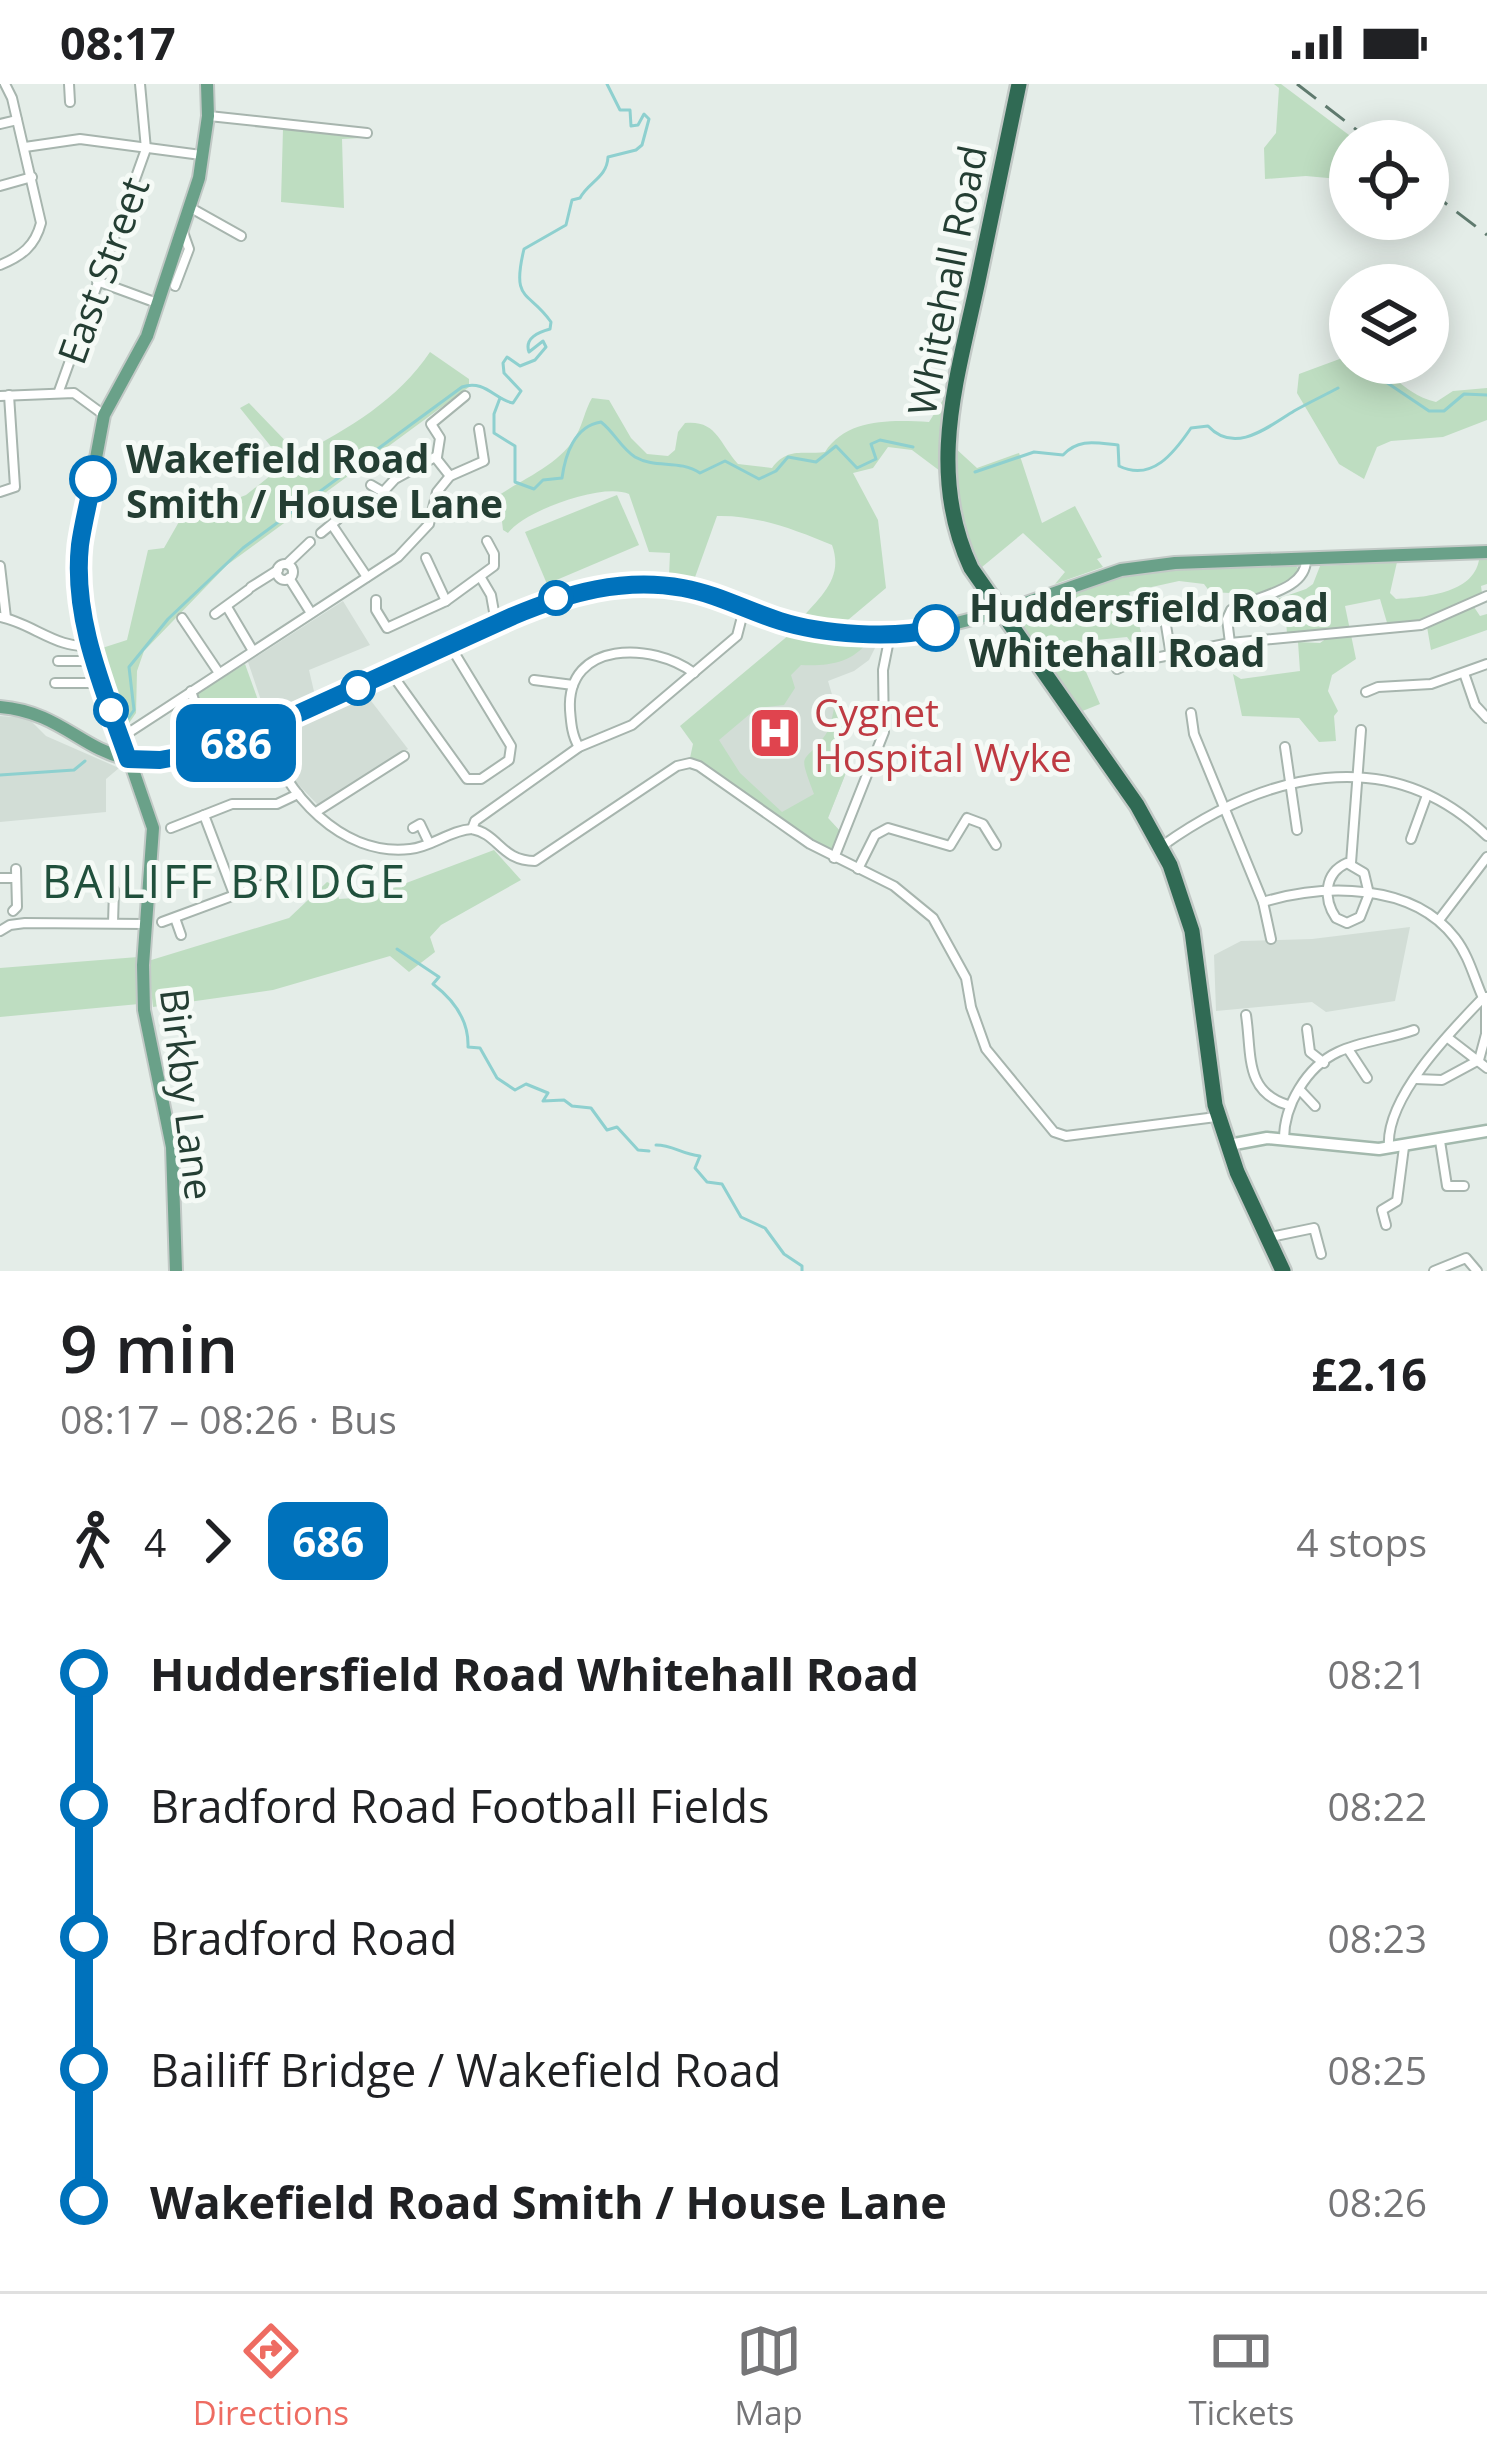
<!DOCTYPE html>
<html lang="en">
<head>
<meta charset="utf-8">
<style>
	:root { --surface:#fff; --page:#f2f2f2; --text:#202124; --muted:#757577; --line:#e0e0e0; --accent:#ee6c62 }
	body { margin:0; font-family:"Open Sans",sans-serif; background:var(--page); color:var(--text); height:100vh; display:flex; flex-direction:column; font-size:45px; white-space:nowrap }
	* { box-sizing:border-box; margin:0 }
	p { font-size:39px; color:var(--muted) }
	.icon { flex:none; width:66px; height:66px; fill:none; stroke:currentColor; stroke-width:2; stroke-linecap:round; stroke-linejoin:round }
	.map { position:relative; height:1187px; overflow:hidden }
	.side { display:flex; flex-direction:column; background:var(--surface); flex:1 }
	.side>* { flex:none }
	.badge { padding:0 24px; border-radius:18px; font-size:42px; line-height:78px }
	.fabs { position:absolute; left:1329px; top:36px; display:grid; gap:24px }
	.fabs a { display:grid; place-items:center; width:120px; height:120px; border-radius:50%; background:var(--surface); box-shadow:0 6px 30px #0003; font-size:60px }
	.map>.badge { position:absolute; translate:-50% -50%; box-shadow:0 0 0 6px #fff }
	.legs { display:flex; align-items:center; gap:18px; height:132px; padding:0 60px; font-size:39px }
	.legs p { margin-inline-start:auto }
	.summary { display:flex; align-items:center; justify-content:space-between; height:204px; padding:0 60px }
	h1 { font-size:66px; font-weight:600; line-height:90px }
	ul { padding:0 60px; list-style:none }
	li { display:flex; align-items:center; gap:42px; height:132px; font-size:45px }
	li i { display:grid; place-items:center; width:18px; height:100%; margin:0 15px; background:currentColor }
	li i::after { content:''; width:30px; height:30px; margin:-15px; border:9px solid; border-radius:50%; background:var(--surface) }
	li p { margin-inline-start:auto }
	li:first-child i { background:linear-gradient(#0000 50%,currentColor 0) }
	li:last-child i { background:linear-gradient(currentColor 50%,#0000 0) }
	.status { display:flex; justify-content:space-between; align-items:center; height:84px; padding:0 60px; background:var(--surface); direction:ltr }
	.status svg { height:33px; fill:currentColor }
	.dock { display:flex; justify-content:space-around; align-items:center; height:168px; border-top:3px solid var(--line); background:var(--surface); font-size:33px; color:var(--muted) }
	.dock a { display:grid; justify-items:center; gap:6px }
	.dock .on { color:var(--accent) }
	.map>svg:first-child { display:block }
	.built { fill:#d2ddd6 }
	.green { fill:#beddc1 }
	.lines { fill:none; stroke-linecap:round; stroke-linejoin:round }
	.stream { stroke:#8ed0cf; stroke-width:3 }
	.street-casing { stroke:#a7b5ae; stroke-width:12 }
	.secondary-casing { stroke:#a3b9ad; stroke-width:15 }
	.primary-casing { stroke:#c2c9c6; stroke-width:16 }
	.highway-casing { stroke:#c2c9c6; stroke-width:20 }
	.street { stroke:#fff; stroke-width:8 }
	.secondary { stroke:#fff; stroke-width:10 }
	.primary { stroke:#6aa189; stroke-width:12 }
	.highway { stroke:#306a54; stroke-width:15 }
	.rail { stroke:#5f7a6e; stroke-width:3; stroke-dasharray:24 12; stroke-linecap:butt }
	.line-1-casing { stroke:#fff; stroke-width:27 }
	.line-1 { stroke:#0072bc; stroke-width:18 }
	.stop-1-dot { fill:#fff; stroke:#0072bc; stroke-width:6 }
	.labels { text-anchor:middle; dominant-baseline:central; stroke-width:10; stroke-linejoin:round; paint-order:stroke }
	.street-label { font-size:39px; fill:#243e33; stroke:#f5faf6 }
	.stop-label { font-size:39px; font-weight:bold; fill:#243e33; stroke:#f5faf6; text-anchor:start }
	.health-label { font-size:39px; fill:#be3a42; stroke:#f5faf6; text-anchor:start }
	.quarter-label { font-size:45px; letter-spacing:3px; fill:#20503c; stroke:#f5faf6 }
</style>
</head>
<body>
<div class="status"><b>08:17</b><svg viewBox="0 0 49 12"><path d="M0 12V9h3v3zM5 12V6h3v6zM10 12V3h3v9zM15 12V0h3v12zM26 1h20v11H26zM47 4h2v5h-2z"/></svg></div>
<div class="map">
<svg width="1487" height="1187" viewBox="0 0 1487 1187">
	<rect width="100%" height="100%" fill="#e4ede8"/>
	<g class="built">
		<path d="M343 517 370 561 309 586 316 616 268 637 248 578Z"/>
		<path d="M825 554 869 556 877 560 869 576 854 587 828 597 839 634 847 637 833 671 851 676 828 734 840 747 828 768 694 661Z"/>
		<path d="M365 609 408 665 318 721 293 695 274 657 277 650Z"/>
		<path d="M0 632 28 634 46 652 119 684 106 695V728L0 738Z"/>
		<path d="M1410 843 1395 917 1326 928 1312 918 1216 927 1214 871 1241 857 1312 855Z"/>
	</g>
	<g class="green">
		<path d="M1274 0H1281L1357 57H1350V96L1306 92 1265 95 1264 64 1276 49 1279 4Z"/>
		<path d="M283 45 361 54 342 55 344 124 281 118Z"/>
		<path d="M430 268 469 295V303L227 481 144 567 137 587 136 629 127 642 99 565 127 556 148 466 164 464 180 436 246 411 285 380 240 324 249 319 299 371C349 344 398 316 430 268Z"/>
		<path d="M1345 273 1350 274V279C1395 279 1397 309 1436 318L1453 307 1487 304V336L1443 353 1391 357 1377 363 1364 395 1339 380 1297 309 1299 290Z"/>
		<path d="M946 311 940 387 912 366 888 363 873 384 853 389 878 436 886 504 842 541 800 536C821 512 844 494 832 461 795 446 758 431 717 432L694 496 669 492 670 469 649 468 629 410C603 398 524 427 508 449L503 446 499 411C525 394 562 379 577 350 583 339 585 326 592 314L609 316 631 354 647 370 668 372 675 366 678 348 685 339C717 336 719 359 738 380L772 384C788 363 801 371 825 368 847 334 891 336 929 338Z"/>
		<path d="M954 363 977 384 1019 369 1042 439 1075 422 1102 473 1097 475 1103 483 1055 500 1065 488 1023 449 982 483C959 443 955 409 954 363Z"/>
		<path d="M617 411 639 461 547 500 525 448Z"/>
		<path d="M1479 476H1487V500L1481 502 1482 509 1472 520 1480 532 1487 530V546L1431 566 1426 537 1388 542 1380 515 1345 522 1356 575 1332 591 1328 607 1338 627 1334 632 1336 657 1319 658 1299 634 1242 632 1233 590 1241 595 1300 587 1298 558 1320 559 1327 554 1287 549 1285 525 1256 528 1254 523 1306 505 1313 500 1320 482 1397 478 1390 509 1396 515C1424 513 1473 510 1479 476Z"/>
		<path d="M1296 482 1300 486 1295 495 1235 518 1230 509 1210 508 1204 500 1179 497 1129 508 1146 564 1137 566 1127 553 1096 556 1102 575 1083 581 1100 620 1080 628 1017 538 1020 529C1056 512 1097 496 1136 489 1185 481 1246 484 1296 482Z"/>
		<path d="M796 545 825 554 869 556C852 580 828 582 801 581L791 591 795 604 784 621 757 624 719 656 740 689 782 728 814 710C797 664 803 683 826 650 832 642 832 630 835 621L840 634 847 637 833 671 851 676 828 734 840 747 835 763 828 768 697 676 690 674 693 660 680 642Z"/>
		<path d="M245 580 267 641 211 661 195 611Z"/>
		<path d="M494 766 521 796 441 841 430 853 435 868 409 888 390 872 273 906 153 923 148 877 289 834 327 798 336 802 339 815 369 813Z"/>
		<path d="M138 873 139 920 0 933V884Z"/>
	</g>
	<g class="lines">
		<g class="stream">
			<path d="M1383 296 1429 327H1444L1464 310 1487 311"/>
			<path d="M500 314 494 330V349L515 362V398L534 405 543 396 562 394C565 372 574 342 601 338 614 348 621 364 635 373 656 385 679 375 700 389L725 377 759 395 776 387 788 373 816 378 836 362 857 384 876 375 871 360 880 356 913 363"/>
			<path d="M975 388 1034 368 1063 371C1079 354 1096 359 1118 361L1119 382C1152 398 1174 369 1191 344L1208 342C1235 371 1268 343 1294 327 1308 319 1323 312 1338 304"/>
			<path d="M125 639 134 626 129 583 168 535 243 464 462 303C485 295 495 316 513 319L521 307 504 289 503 279 507 273 520 282 535 276 546 263 543 257 529 268C524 254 539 248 550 245L551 238C529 206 511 219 524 165L566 141 572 116 580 114C588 98 607 94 608 73L636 66 642 61 649 35 644 30 638 41 631 42 630 26H620L607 0"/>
			<path d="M0 691 74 686 85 677"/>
			<path d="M397 865 439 893 433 900C454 916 469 936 468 963L480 964 497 994 515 1006 526 1000 548 1009 543 1017 564 1016 572 1022 591 1024 607 1046 617 1043 638 1066 649 1067"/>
			<path d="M656 1061C673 1061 681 1070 700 1072L695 1084 707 1098 722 1100 741 1133 765 1144 784 1170 802 1182V1187"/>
		</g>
		<g class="street-casing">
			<g id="street">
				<path d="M69 0 70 18"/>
				<path d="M209 32 367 49"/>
				<path d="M0 40 17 36"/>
				<path d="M25 63 80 55 201 71"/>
				<path d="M0 102 32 93"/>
				<path d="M191 124 241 152"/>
				<path d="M0 181C22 172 35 162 41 139L12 14 5 0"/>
				<path d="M97 197 157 219"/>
				<path d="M175 202 189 165 183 148"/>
				<path d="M59 307 146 65 140 0"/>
				<path d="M0 312 74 309 104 331"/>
				<path d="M437 373 440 354 431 340 465 312"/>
				<path d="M371 401 383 408 390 422"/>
				<path d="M0 408 15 403 9 311"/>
				<path d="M383 408 395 395 435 373 450 392"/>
				<path d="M332 441 367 493"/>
				<path d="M321 449 338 435"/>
				<path d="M426 474 446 517"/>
				<path d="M287 480 310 458"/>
				<circle cx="285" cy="488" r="8"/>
				<path d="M0 482 6 534"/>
				<path d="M289 494 311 529"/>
				<path d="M481 494 491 511 496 539"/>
				<path d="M251 503 278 486"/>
				<path d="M376 516V526L387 544 446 517 494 482V470L487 457"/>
				<path d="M227 523 253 567"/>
				<path d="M1164 529 1171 572"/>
				<path d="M215 530 248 506"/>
				<path d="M0 533C30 538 60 567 90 561"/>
				<path d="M182 534 219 589"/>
				<path d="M1230 559 1227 535 1231 526C1255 512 1307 507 1306 475"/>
				<path d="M58 577H94"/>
				<path d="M1117 585 1130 579 1230 559 1421 541 1487 512"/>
				<path d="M391 589 467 695H481L509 676 511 662 449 560"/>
				<path d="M1464 589 1475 621 1487 634"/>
				<path d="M534 596 573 601"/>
				<path d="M55 599H102"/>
				<path d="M191 607 211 667"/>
				<path d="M1366 608 1378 603 1431 600 1487 580"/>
				<path d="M1191 629 1194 650 1263 818 1271 855"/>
				<path d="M265 649C284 709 342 773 410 765 432 763 450 746 472 745"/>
				<path d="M122 653 398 473 429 440 437 408 450 392 484 377 479 345"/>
				<path d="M579 663C572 652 571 639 570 626 566 556 653 558 694 589"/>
				<path d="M1285 663 1297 746"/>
				<path d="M316 728 404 672"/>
				<path d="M204 731 234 810"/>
				<path d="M171 744 232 720H277L298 710"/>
				<path d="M413 744 420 740 429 759"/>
				<path d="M472 745C499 750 501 777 535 777L677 682 690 679 699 682 810 760 894 802 933 834 966 894 971 923 986 965 1054 1048 1066 1052 1216 1033"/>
				<path d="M472 745 475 737 579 663 632 641 737 552 744 525"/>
				<path d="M1411 755 1427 711"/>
				<path d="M1162 762C1263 690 1388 656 1487 752"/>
				<path d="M834 774 884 648 883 586 890 551"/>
				<path d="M1347 779 1364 789 1369 810 1360 833 1347 839 1336 834C1323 815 1324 789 1347 779Z"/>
				<path d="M1351 779 1361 646"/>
				<path d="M858 785 875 751 888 744 950 762 967 734 983 740 996 761"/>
				<path d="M0 794H16"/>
				<path d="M1263 818C1324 800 1412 798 1455 854 1469 872 1474 894 1483 914 1451 947 1385 1014 1389 1063"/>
				<path d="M13 827 17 823 16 785"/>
				<path d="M175 834 181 851"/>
				<path d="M1439 836 1487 773"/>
				<path d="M162 838 270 798"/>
				<path d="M113 839 114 806"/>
				<path d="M0 847 10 841 25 839 145 840"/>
				<path d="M1246 931C1252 970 1244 1008 1288 1021"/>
				<path d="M1307 945 1310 968 1324 979"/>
				<path d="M1448 954 1487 984"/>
				<path d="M1348 965 1367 994"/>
				<path d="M1416 995 1442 996 1479 976 1486 950V913"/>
				<path d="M1300 1006 1315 1022"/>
				<path d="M1284 1055C1284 1022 1306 983 1338 968 1361 957 1389 955 1414 946"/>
				<path d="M1440 1057 1447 1102H1464"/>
				<path d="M1386 1141 1382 1126 1397 1117 1404 1063"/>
				<path d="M1266 1154 1314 1144 1321 1170"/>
				<path d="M1434 1187 1466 1174 1477 1187"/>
			</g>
		</g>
		<g class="secondary-casing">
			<path id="secondary" d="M1229 1061 1267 1054 1379 1065 1487 1047"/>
		</g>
		<g class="primary-casing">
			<g id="primary">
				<path d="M0 623C59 628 80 664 127 675 200 692 297 632 362 602 412 578 462 554 513 532L554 515 600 503 643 501 683 504 784 538 890 550 925 547 1000 528 1121 486 1175 479 1487 468"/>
				<path d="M176 1187 172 1063 144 926 143 881 153 744 90 561 80 513 79 488 80 460 104 331 147 252 199 94 208 32 207 0"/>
			</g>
		</g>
		<g class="highway-casing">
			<path id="highway" d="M1019 0C1005 66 992 132 978 197 957 296 926 387 971 484L1137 721 1170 781 1192 847 1215 1021 1237 1088 1283 1187"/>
		</g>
		<use href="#street" class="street"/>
		<use href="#secondary" class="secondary"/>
		<use href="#primary" class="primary"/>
		<use href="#highway" class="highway"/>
		<g class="rail">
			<path d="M1297 0 1371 57"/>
			<path d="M1428 106 1487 151"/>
		</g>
	</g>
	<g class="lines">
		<g class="line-1-casing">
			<path id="line-1" d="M93 395C89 417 83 439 80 461 72 535 104 606 128 675L160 676 220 665 513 532C568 509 623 493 683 504 717 510 748 527 780 537 821 550 894 556 936 544"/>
		</g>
		<use href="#line-1" class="line-1"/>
	</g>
	<defs>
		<g id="hospital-square" transform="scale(2.7)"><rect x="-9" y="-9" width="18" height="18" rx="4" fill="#e0444e" stroke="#f5faf6"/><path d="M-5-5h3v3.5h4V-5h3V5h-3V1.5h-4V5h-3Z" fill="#fff"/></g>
	</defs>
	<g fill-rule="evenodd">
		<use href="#hospital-square" x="775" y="649"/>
	</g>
	<g class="stop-1-dot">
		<circle cx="93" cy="395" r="21"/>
		<circle cx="556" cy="514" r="15"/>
		<circle cx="936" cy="544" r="21"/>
		<circle cx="358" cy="604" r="15"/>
		<circle cx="111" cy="626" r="15"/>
	</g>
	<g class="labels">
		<g class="street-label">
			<text transform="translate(102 186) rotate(-70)">East Street</text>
			<text transform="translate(946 196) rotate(-79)">Whitehall Road</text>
			<text transform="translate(188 1010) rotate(83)">Birkby Lane</text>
		</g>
		<g class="stop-label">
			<text x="126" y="373">Wakefield Road<tspan x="126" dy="45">Smith / House Lane</tspan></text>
			<text x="969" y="522">Huddersfield Road<tspan x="969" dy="45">Whitehall Road</tspan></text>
		</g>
		<g class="health-label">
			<text x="814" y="627">Cygnet<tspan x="814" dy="45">Hospital Wyke</tspan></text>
		</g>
		<g class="quarter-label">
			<text x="225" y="796">BAILIFF BRIDGE</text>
		</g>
	</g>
</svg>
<div class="fabs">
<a><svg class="icon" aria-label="locate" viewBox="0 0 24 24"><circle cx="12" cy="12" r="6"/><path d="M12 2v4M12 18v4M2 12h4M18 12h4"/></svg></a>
<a><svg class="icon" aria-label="layers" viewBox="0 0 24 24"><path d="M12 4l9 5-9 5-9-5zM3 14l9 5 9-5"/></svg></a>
</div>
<b class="badge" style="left:236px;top:659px;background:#0072bc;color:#fff">686</b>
</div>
<section class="side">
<div class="summary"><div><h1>9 min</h1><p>08:17 – 08:26 · Bus</p></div><b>£2.16</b></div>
<div class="legs"><svg class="icon" aria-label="walk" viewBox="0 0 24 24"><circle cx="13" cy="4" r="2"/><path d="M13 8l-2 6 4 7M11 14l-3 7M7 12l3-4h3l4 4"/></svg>4<svg class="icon" aria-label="forward" viewBox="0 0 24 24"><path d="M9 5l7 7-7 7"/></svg><b class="badge" style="background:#0072bc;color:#fff">686</b><p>4 stops</p></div>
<ul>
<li><i style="color:#0072bc"></i><b>Huddersfield Road Whitehall Road</b><p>08:21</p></li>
<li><i style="color:#0072bc"></i><span>Bradford Road Football Fields</span><p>08:22</p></li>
<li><i style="color:#0072bc"></i><span>Bradford Road</span><p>08:23</p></li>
<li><i style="color:#0072bc"></i><span>Bailiff Bridge / Wakefield Road</span><p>08:25</p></li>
<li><i style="color:#0072bc"></i><b>Wakefield Road Smith / House Lane</b><p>08:26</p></li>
</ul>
</section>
<nav class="dock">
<a class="on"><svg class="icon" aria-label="directions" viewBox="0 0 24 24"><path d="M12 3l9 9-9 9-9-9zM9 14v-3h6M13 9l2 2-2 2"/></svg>Directions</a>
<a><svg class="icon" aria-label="map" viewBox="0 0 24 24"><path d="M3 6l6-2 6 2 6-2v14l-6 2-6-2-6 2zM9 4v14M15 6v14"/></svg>Map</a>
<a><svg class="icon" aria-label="tickets" viewBox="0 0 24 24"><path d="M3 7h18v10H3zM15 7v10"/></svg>Tickets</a>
</nav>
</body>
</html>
